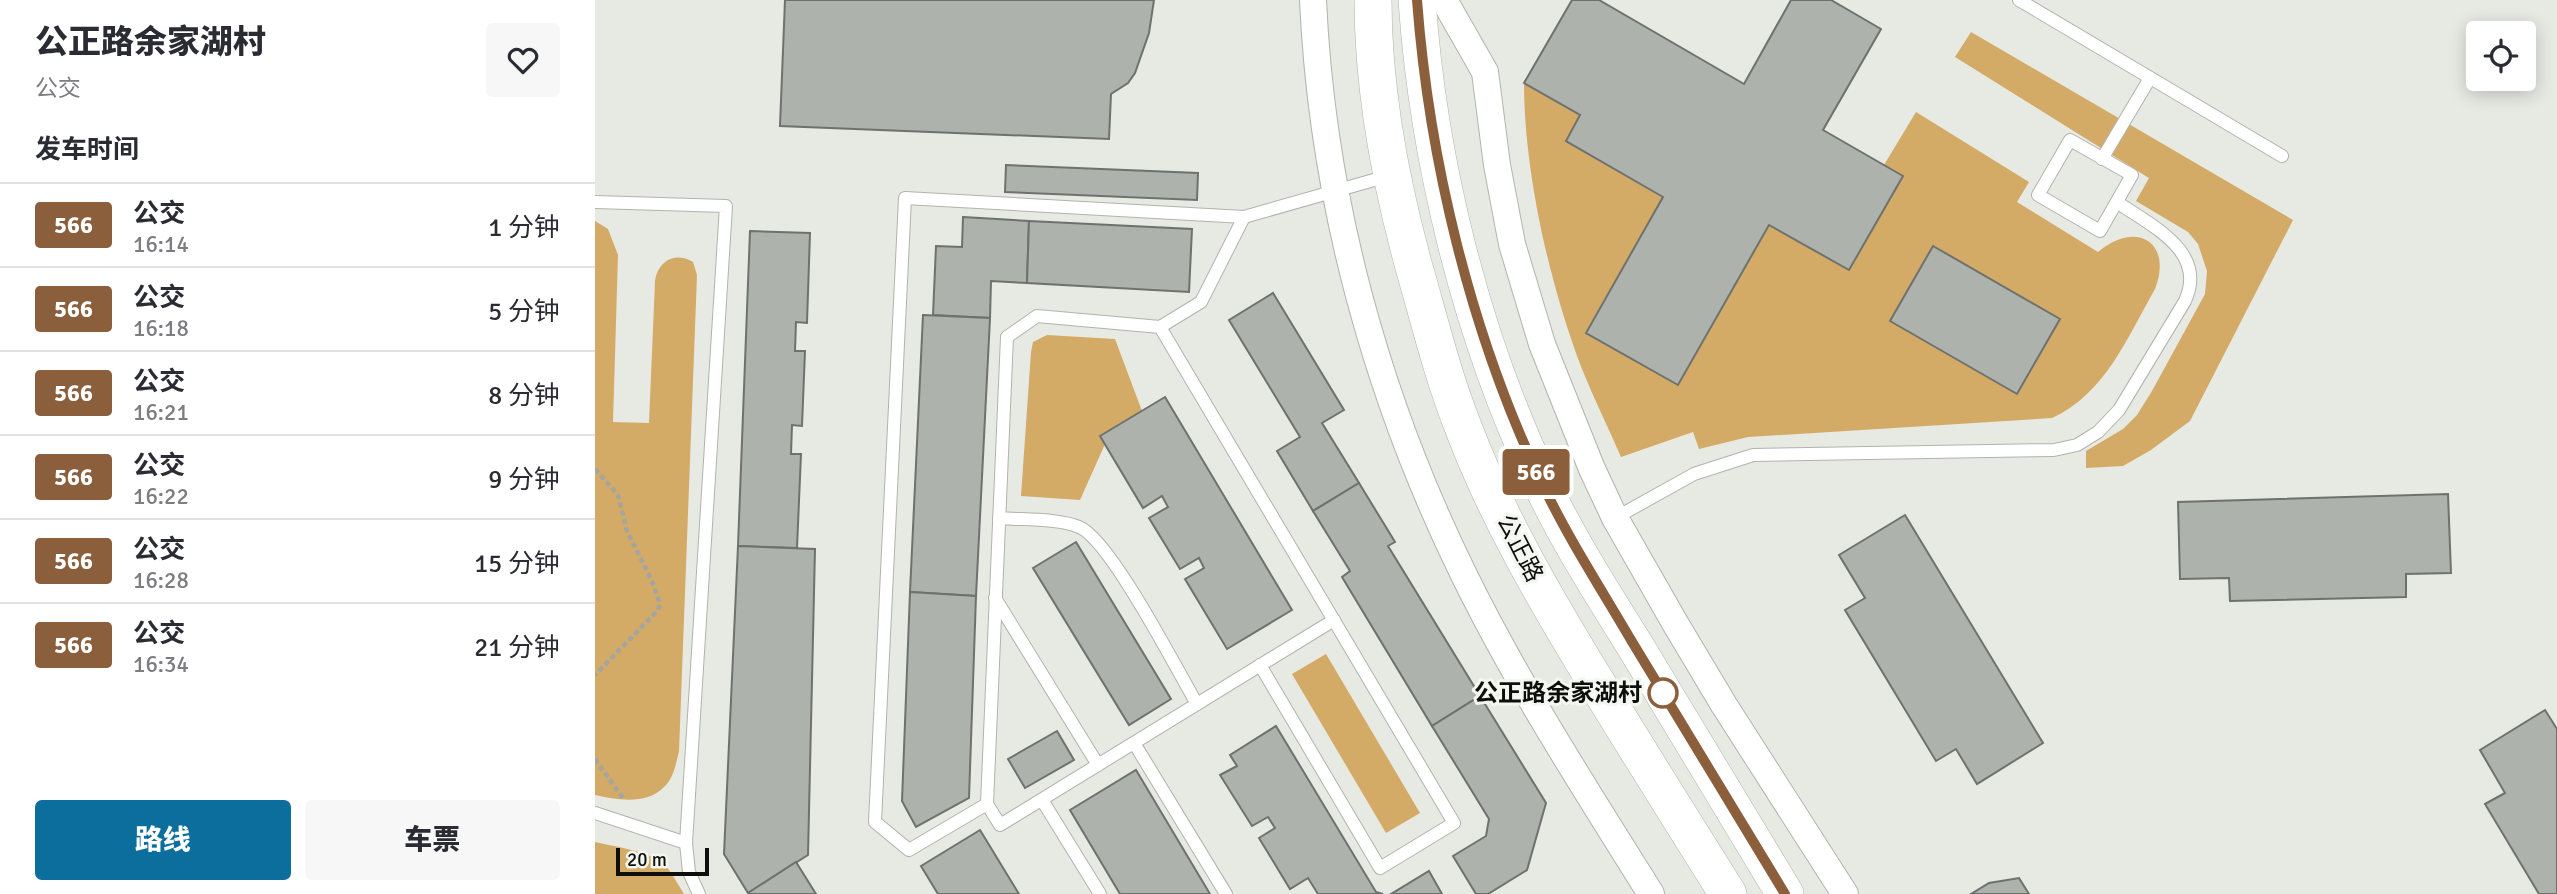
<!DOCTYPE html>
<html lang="zh">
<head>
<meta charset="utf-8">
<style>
	:root { --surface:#fff; --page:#f7f7f7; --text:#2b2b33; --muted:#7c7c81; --line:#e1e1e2; --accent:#0c6e9c }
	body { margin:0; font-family:Signika,"Noto Sans SC",sans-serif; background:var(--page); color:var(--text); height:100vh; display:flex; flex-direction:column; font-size:26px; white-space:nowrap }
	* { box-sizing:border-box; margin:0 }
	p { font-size:23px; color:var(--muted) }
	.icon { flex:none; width:38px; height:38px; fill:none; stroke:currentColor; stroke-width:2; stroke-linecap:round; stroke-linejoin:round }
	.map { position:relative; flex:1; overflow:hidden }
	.details { display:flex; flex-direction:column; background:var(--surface); width:595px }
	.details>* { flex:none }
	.badge { padding:0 14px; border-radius:5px; font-size:24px; line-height:46px }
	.tools { position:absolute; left:1871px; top:21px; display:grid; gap:14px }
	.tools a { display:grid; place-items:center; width:70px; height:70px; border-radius:7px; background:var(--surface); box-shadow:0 4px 18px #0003; font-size:35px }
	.scale { position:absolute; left:21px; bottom:18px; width:93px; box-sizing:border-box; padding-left:7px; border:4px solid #0e0f0d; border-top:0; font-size:19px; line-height:24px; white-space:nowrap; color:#0e0f0d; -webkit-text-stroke:5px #f4f7f0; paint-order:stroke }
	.map>.badge { position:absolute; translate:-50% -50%; box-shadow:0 0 0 4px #fff }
	h2 { padding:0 35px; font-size:26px; line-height:63px }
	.round { display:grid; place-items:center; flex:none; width:74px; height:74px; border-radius:7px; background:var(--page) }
	.head { display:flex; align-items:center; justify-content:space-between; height:119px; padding:0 35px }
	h1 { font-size:33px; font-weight:800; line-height:52px }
	.action { display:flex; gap:14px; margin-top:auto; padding:14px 35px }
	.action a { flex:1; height:80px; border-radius:7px; background:var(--accent); color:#fff; font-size:28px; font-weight:800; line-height:80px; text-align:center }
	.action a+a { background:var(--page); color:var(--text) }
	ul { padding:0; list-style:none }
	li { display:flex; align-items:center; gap:21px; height:84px; padding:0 35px; border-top:2px solid var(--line) }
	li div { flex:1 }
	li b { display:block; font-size:26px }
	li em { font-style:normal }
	li .badge { min-width:77px; font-weight:700; text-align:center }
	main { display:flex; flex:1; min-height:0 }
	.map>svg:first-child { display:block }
	.forest { fill:#d4aa67 }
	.building { fill:#adb2ad; stroke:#6e726e; stroke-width:2 }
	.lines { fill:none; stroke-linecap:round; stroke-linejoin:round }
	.lane-casing { stroke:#b1b3ad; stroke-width:14 }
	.street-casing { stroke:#b1b3ad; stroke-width:28 }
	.secondary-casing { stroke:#b1b3ad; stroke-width:38 }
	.path { stroke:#a3a5a0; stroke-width:4.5; stroke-dasharray:5 3.5; stroke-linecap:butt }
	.lane { stroke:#fff; stroke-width:12 }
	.street { stroke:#fff; stroke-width:26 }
	.secondary { stroke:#fff; stroke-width:37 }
	.line-casing { stroke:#fff; stroke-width:16 }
	.line { stroke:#8b5e3c; stroke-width:10 }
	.stop-dot { fill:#fff; stroke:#8b5e3c; stroke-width:3.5 }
	.labels { text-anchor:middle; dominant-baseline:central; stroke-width:6; stroke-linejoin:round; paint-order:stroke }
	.street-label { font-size:24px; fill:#0e0f0d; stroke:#f4f7f0 }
	.stop-label { font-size:24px; font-weight:bold; fill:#0e0f0d; stroke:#f4f7f0; text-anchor:end }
</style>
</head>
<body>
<main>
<section class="details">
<div class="head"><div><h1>公正路余家湖村</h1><p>公交</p></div><a class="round"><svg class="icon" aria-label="heart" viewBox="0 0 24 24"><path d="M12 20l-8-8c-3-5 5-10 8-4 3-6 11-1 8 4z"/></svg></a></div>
<h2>发车时间</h2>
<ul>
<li><span class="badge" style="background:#8b5e3c;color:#fff">566</span><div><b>公交</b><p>16:14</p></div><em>1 分钟</em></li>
<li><span class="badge" style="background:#8b5e3c;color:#fff">566</span><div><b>公交</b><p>16:18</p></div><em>5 分钟</em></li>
<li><span class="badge" style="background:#8b5e3c;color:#fff">566</span><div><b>公交</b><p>16:21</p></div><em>8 分钟</em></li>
<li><span class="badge" style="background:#8b5e3c;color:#fff">566</span><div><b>公交</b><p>16:22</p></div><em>9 分钟</em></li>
<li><span class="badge" style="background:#8b5e3c;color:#fff">566</span><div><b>公交</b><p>16:28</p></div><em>15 分钟</em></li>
<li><span class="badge" style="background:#8b5e3c;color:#fff">566</span><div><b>公交</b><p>16:34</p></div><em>21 分钟</em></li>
</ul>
<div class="action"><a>路线</a><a>车票</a></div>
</section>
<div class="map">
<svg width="1962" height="894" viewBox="0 0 1962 894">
	<rect width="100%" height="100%" fill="#e7e9e3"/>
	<g class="forest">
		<path d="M1376 32 1698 220 1595 421 1556 450 1528 466 1491 468V451L1528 429 1542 415 1557 391 1610 294 1612 271 1603 244 1593 232 1541 201 1554 178 1360 57Z"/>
		<path d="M929 83 985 115 971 141 1068 197 991 332 1082 385 1174 225 1254 270 1308 176 1289 165 1321 112 1434 182 1422 202 1503 252C1542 219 1578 243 1560 289 1532 338 1510 394 1457 418L1153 437 1104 449 1098 432 1026 457C1013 427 999 399 987 369 955 286 929 172 929 83Z"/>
		<path d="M0 221 13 229 23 255 18 422 54 423 60 281C63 261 80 251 98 262L102 275 84 751C81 763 79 778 69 787 52 805 22 800 0 795Z"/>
		<path d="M452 335 520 339 547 411 510 444 485 500 426 496 436 352 438 342Z"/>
		<path d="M731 654 825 813 791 833 697 674Z"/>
		<path d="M0 842C23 848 58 850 74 870 79 877 84 886 89 894H0Z"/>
	</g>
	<g class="building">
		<path d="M190 0H559L554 33 540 73 533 83 516 94 514 139 185 126Z"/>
		<path d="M977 0H1004L1149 84 1196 0H1236L1286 29 1228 130 1308 176 1254 270 1174 225 1083 385 991 333 1068 197 971 141 985 115 929 83Z"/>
		<path d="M411 165 603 173 602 200 410 192Z"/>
		<path d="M368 217 434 221 432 283 396 281 395 318 338 315 341 246 367 247Z"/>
		<path d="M434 221 597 229 594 292 432 283Z"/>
		<path d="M155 231 215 233 212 323 201 322 200 351H210L207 426 197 425 196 454H206L202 548 143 546Z"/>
		<path d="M1338 246 1465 319 1422 394 1295 321Z"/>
		<path d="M678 293 749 410 727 423 764 483 718 511 682 451 705 437 634 320Z"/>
		<path d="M328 315 395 318 381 596 315 592Z"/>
		<path d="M570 397 697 610 632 649 590 579 609 568 604 558 585 569 554 518 573 507 567 496 548 508 505 436Z"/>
		<path d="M764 483 800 542 793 546 885 696 837 726 747 577 755 571 718 511Z"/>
		<path d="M1853 494 1856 573 1811 574V597L1635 601 1634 578 1585 579 1583 502Z"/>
		<path d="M1310 515 1448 743 1382 784 1361 749 1341 761 1250 610 1270 598 1244 555Z"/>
		<path d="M481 542 576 699 534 725 438 568Z"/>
		<path d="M143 546 220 549 213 855 153 893 129 854Z"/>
		<path d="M315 592 381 596 374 798 321 827 307 801Z"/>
		<path d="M885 696 951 803 932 870 893 894H881L858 856 891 836 894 819 837 726Z"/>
		<path d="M1950 710 1962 729V894H1944L1890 804 1910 793 1885 750Z"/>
		<path d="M681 726 781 892 788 894H723L713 878 695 889 664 838 680 828 673 817 657 826 625 775 642 766 635 755Z"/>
		<path d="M462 731 479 760 430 788 413 759Z"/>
		<path d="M541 770 615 894H525L475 810Z"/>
		<path d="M385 830 424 894H343L326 866Z"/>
		<path d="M201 862 221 894H153V893Z"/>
		<path d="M834 871 847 894H796Z"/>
		<path d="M1424 878 1434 894H1376L1394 883Z"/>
	</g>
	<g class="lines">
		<g class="lane-casing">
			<g id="lane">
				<path d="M1424 0 1687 156"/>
				<path d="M1475 140 1537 175 1505 231 1443 195Z"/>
				<path d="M1507 159 1555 78"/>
				<path d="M0 202 131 206 91 843 0 813"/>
				<path d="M649 217 606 302 565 327 442 316 412 337 392 804 405 825 739 620"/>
				<path d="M565 327 859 823 785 868 665 665"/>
				<path d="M404 518C427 520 463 518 484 527 515 539 582 670 602 704"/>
				<path d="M1020 518 1099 474 1158 455 1459 450 1482 445 1503 432 1524 410 1590 301C1613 251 1556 226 1522 202"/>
				<path d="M400 598 503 765"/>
				<path d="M539 743 631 894"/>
				<path d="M447 800 505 894"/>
				<path d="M392 804 314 850 280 822 310 198 649 217 793 176"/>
				<path d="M91 843 94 872 104 894"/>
			</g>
		</g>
		<g class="street-casing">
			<g id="street">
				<path d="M718 0C727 199 781 396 869 575 923 685 991 790 1056 894"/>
				<path d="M849 0 890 72 902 165 917 244 947 344 997 469 1020 518 1080 623 1129 705 1250 894"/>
			</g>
		</g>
		<g class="secondary-casing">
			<g id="secondary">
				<path d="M778 0C778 90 795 180 819 267 834 319 847 373 867 424 901 515 951 600 1001 682 1045 754 1089 824 1133 894"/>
				<path d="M822 0C833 160 876 335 945 480 972 539 1008 594 1042 649 1091 731 1141 812 1190 894"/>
			</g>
		</g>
		<g class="path">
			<path d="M0 469 23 495 32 531 57 581 65 604 63 610 0 675"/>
			<path d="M0 759 28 798"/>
		</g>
		<use href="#lane" class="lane"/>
		<use href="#street" class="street"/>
		<use href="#secondary" class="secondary"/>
	</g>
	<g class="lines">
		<g class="line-casing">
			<path id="line" d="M822 0C834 161 876 333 945 479 971 535 1005 587 1036 640 1087 725 1139 809 1190 894"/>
		</g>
		<use href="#line" class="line"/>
	</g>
	<circle class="stop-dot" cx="1068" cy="693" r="14"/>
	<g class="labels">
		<g class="street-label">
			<text transform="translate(925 548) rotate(63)">公正路</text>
		</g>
		<g class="stop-label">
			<text x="1047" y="693">公正路余家湖村</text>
		</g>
	</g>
</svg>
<div class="tools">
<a><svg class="icon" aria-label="locate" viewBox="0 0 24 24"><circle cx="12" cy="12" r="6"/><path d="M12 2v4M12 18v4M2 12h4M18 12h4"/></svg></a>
</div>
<div class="scale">20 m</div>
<b class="badge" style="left:941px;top:472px;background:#8b5e3c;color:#fff">566</b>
</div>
</main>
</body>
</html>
